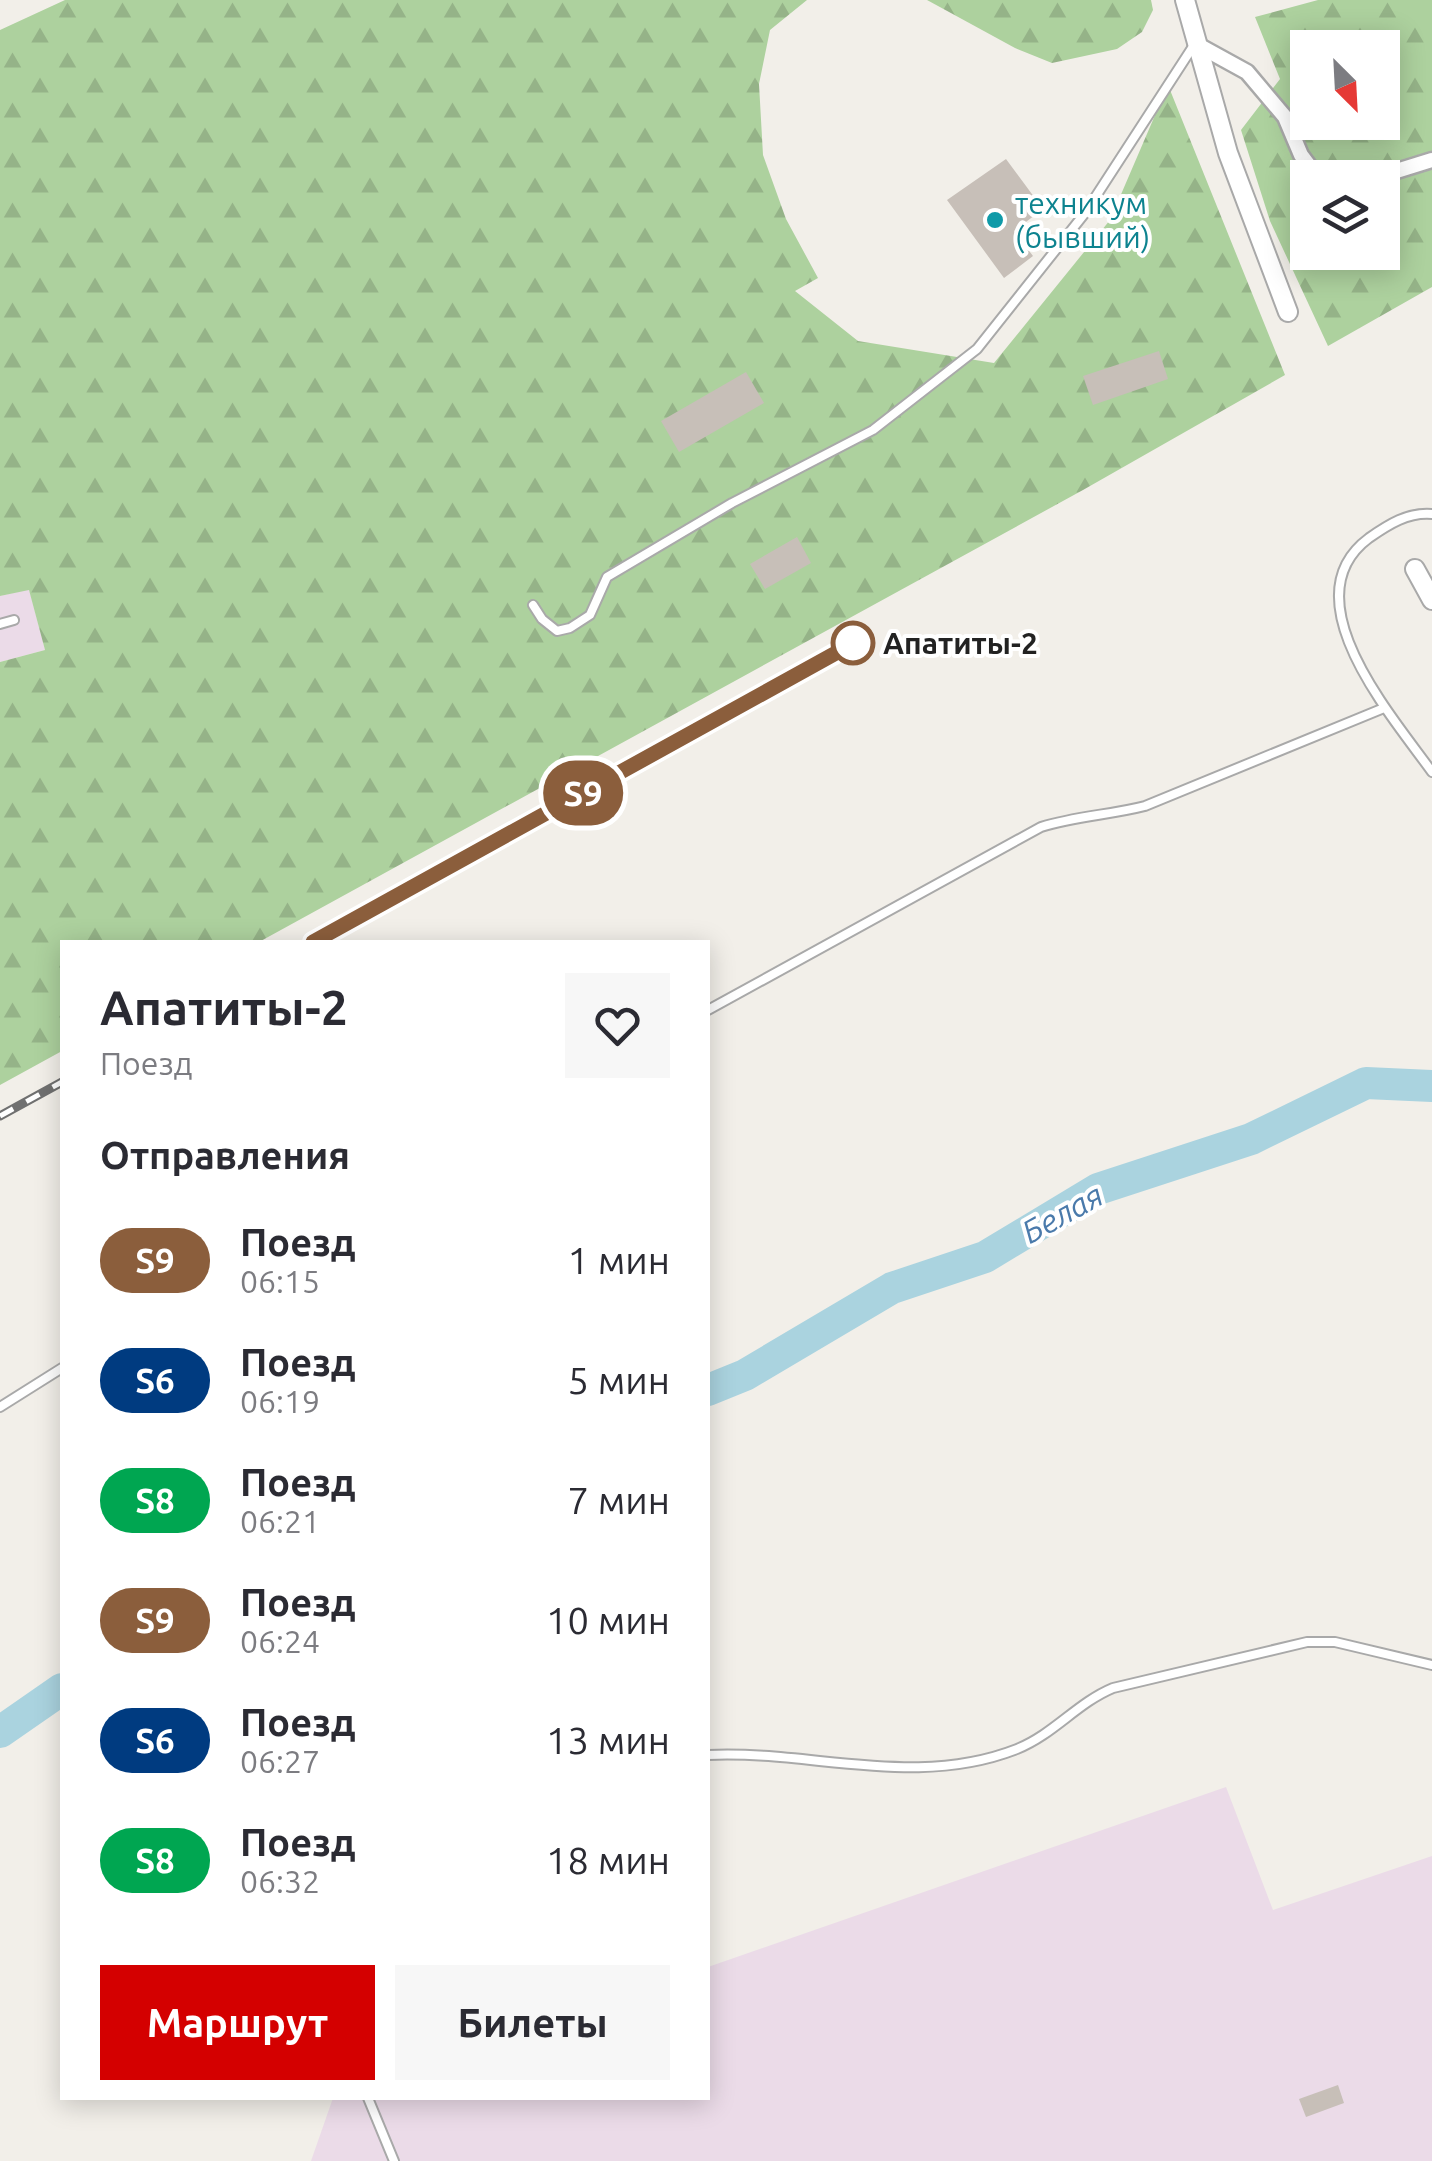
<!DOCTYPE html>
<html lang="ru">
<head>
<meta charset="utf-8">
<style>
	:root { --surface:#fff; --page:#f7f7f7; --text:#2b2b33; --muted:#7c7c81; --accent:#d40000 }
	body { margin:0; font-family:Ubuntu,sans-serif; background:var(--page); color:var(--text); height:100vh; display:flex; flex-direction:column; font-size:38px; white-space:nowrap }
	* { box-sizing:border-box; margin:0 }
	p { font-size:32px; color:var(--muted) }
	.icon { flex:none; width:55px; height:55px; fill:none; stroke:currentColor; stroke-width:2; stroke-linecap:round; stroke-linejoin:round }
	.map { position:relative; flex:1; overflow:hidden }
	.details { position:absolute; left:60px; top:940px; width:650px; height:1160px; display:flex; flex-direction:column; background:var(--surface); border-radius:0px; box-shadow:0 5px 25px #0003 }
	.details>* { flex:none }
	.badge { padding:0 20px; border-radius:32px; font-size:35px; line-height:65px }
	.needle { width:65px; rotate:156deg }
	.tools { position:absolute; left:1290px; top:30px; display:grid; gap:20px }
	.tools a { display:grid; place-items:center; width:110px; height:110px; border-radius:0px; background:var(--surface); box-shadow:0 5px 25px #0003; font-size:50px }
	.map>.badge { position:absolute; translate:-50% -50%; box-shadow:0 0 0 5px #fff }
	h2 { padding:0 40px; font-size:38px; line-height:90px }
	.round { display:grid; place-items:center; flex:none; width:105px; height:105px; border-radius:0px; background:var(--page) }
	.head { display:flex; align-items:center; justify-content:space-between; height:170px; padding:0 40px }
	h1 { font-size:48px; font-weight:700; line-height:75px }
	.action { display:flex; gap:20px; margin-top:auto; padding:20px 40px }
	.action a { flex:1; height:115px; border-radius:0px; background:var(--accent); color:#fff; font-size:40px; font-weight:700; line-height:115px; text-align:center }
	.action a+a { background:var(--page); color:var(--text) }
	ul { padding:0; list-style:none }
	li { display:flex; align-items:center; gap:30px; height:120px; padding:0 40px }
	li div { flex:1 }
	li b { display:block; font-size:38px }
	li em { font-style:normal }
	li .badge { min-width:110px; font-weight:700; text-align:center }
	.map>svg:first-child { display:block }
	.industrial { fill:#ebdbe8 }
	.forest { fill:url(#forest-firs); fill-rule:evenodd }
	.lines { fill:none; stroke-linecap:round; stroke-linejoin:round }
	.river { stroke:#aad3df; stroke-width:32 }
	.building { fill:#c7bfb8 }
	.service-casing { stroke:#a9a9a9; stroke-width:12 }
	.minor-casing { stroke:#a9a9a9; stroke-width:19 }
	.tertiary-casing { stroke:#a9a9a9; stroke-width:22 }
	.service { stroke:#fff; stroke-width:8 }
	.minor { stroke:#fff; stroke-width:14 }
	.tertiary { stroke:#fff; stroke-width:18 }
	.rail-casing { stroke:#707070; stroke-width:9 }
	.rail { stroke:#fff; stroke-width:5; stroke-dasharray:15; stroke-linecap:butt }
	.line-casing { stroke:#fff; stroke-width:22 }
	.line { stroke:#8b5e3c; stroke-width:15 }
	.culture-dot { fill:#0f9aa8; stroke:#fff; stroke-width:4 }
	.stop-dot { fill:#fff; stroke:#8b5e3c; stroke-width:5 }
	.labels { text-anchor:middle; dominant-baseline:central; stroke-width:8; stroke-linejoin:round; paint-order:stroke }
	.culture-label { font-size:30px; fill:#0d838f; stroke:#fff; text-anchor:start }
	.stop-label { font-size:30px; font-weight:bold; fill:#222; stroke:#fff; text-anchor:start }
	.water-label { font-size:32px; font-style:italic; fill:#4a7aab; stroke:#fff }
</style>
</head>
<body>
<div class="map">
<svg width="1432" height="2161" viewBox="0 0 1432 2161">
	<defs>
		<pattern id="forest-firs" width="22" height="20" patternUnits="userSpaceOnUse" patternTransform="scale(2.5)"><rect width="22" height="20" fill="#add19e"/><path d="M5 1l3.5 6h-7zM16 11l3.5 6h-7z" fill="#95b388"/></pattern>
	</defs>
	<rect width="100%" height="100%" fill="#f2efe9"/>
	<g class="industrial">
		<path d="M29 589 45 650 0 662V596Z"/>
		<path d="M1226 1787 1273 1910 1432 1856V2161H311L333 2098H708V1967Z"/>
	</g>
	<g class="forest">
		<path d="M65 0H807L770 30 759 84 763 155 786 219 818 278 795 291 858 341 994 363 1110 220 1168 85 1285 375 1083 490 259 942H62V1051L0 1085V662L45 650 29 590 0 596V30Z"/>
		<path d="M927 0H1151L1153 10 1142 32 1117 49 1052 63 1015 48Z"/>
		<path d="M1318 0H1432V287L1328 346 1270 221 1241 130 1280 79 1255 17ZM1308 48H1382V122H1308ZM1308 178H1382V252H1308Z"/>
	</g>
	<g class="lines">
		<g class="river">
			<path d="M708 1390 745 1375 892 1288 985 1257 1098 1189 1251 1139 1366 1083 1432 1086"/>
			<path d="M0 1732 62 1689"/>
		</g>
	</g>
	<g class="building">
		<path d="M1006 159 1043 209 1014 231 1033 256 1004 278 947 200Z"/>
		<path d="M1159 351 1168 379 1093 405 1083 376Z"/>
		<path d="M746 372 764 403 679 452 661 421Z"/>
		<path d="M797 537 811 563 765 589 750 564Z"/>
		<path d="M1338 2085 1344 2103 1306 2117 1299 2099Z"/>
	</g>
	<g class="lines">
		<g class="service-casing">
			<g id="service">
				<path d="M1432 514C1408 512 1389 524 1369 538 1288 598 1392 716 1432 772"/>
				<path d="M533 605 542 619 557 631 570 628 590 615 607 577 732 503 873 430 977 349 1085 213 1194 45"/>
				<path d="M0 624 14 620"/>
				<path d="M708 1010 1041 827C1076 816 1110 815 1145 806L1384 708"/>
				<path d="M0 1407 62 1368"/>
				<path d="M708 1755C812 1750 915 1789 1017 1749 1054 1734 1077 1703 1113 1688L1307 1642H1335L1432 1665"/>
				<path d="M368 2098 394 2161"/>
			</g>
		</g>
		<g class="minor-casing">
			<g id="minor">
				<path d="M1196 44 1247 72 1285 117 1301 155 1313 171 1337 178"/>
				<path d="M1374 178 1432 160"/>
			</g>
		</g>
		<g class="tertiary-casing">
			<g id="tertiary">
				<path d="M1185 0 1228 153 1288 312"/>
				<path d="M1415 569 1432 600"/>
			</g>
		</g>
		<use href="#service" class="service"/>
		<use href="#minor" class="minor"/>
		<use href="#tertiary" class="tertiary"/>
		<g class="rail-casing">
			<g id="rail">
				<path d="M313 942 853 643"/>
				<path d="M0 1116 62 1082"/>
			</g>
		</g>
		<use href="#rail" class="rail"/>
	</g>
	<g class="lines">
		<g class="line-casing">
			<path id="line" d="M313 942 854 643"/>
		</g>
		<use href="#line" class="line"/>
	</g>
	<circle class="culture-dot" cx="995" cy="220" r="10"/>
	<circle class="stop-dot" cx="853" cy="643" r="20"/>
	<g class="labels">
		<g class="culture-label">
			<text x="1015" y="203">техникум<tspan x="1015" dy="34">(бывший)</tspan></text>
		</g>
		<g class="stop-label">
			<text x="883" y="643">Апатиты-2</text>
		</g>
		<g class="water-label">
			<text transform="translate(1062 1213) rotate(-29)">Белая</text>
		</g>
	</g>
</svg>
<div class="tools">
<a><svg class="needle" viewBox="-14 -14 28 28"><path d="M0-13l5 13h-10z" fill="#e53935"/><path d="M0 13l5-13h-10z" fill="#7c7c81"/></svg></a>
<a><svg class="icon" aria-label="layers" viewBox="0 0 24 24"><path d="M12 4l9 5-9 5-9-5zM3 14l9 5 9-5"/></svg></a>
</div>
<b class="badge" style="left:583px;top:793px;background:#8b5e3c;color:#fff">S9</b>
<section class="details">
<div class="head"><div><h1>Апатиты-2</h1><p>Поезд</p></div><a class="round"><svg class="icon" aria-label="heart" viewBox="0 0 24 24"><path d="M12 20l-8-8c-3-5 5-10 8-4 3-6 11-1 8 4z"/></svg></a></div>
<h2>Отправления</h2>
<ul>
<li><span class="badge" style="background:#8b5e3c;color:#fff">S9</span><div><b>Поезд</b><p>06:15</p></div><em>1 мин</em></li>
<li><span class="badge" style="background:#003b80;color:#fff">S6</span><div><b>Поезд</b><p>06:19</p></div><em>5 мин</em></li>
<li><span class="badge" style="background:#00a651;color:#fff">S8</span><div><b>Поезд</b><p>06:21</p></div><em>7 мин</em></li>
<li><span class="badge" style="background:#8b5e3c;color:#fff">S9</span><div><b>Поезд</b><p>06:24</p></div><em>10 мин</em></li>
<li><span class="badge" style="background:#003b80;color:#fff">S6</span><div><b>Поезд</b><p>06:27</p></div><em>13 мин</em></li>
<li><span class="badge" style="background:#00a651;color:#fff">S8</span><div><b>Поезд</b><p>06:32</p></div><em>18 мин</em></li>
</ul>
<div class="action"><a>Маршрут</a><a>Билеты</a></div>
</section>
</div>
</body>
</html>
